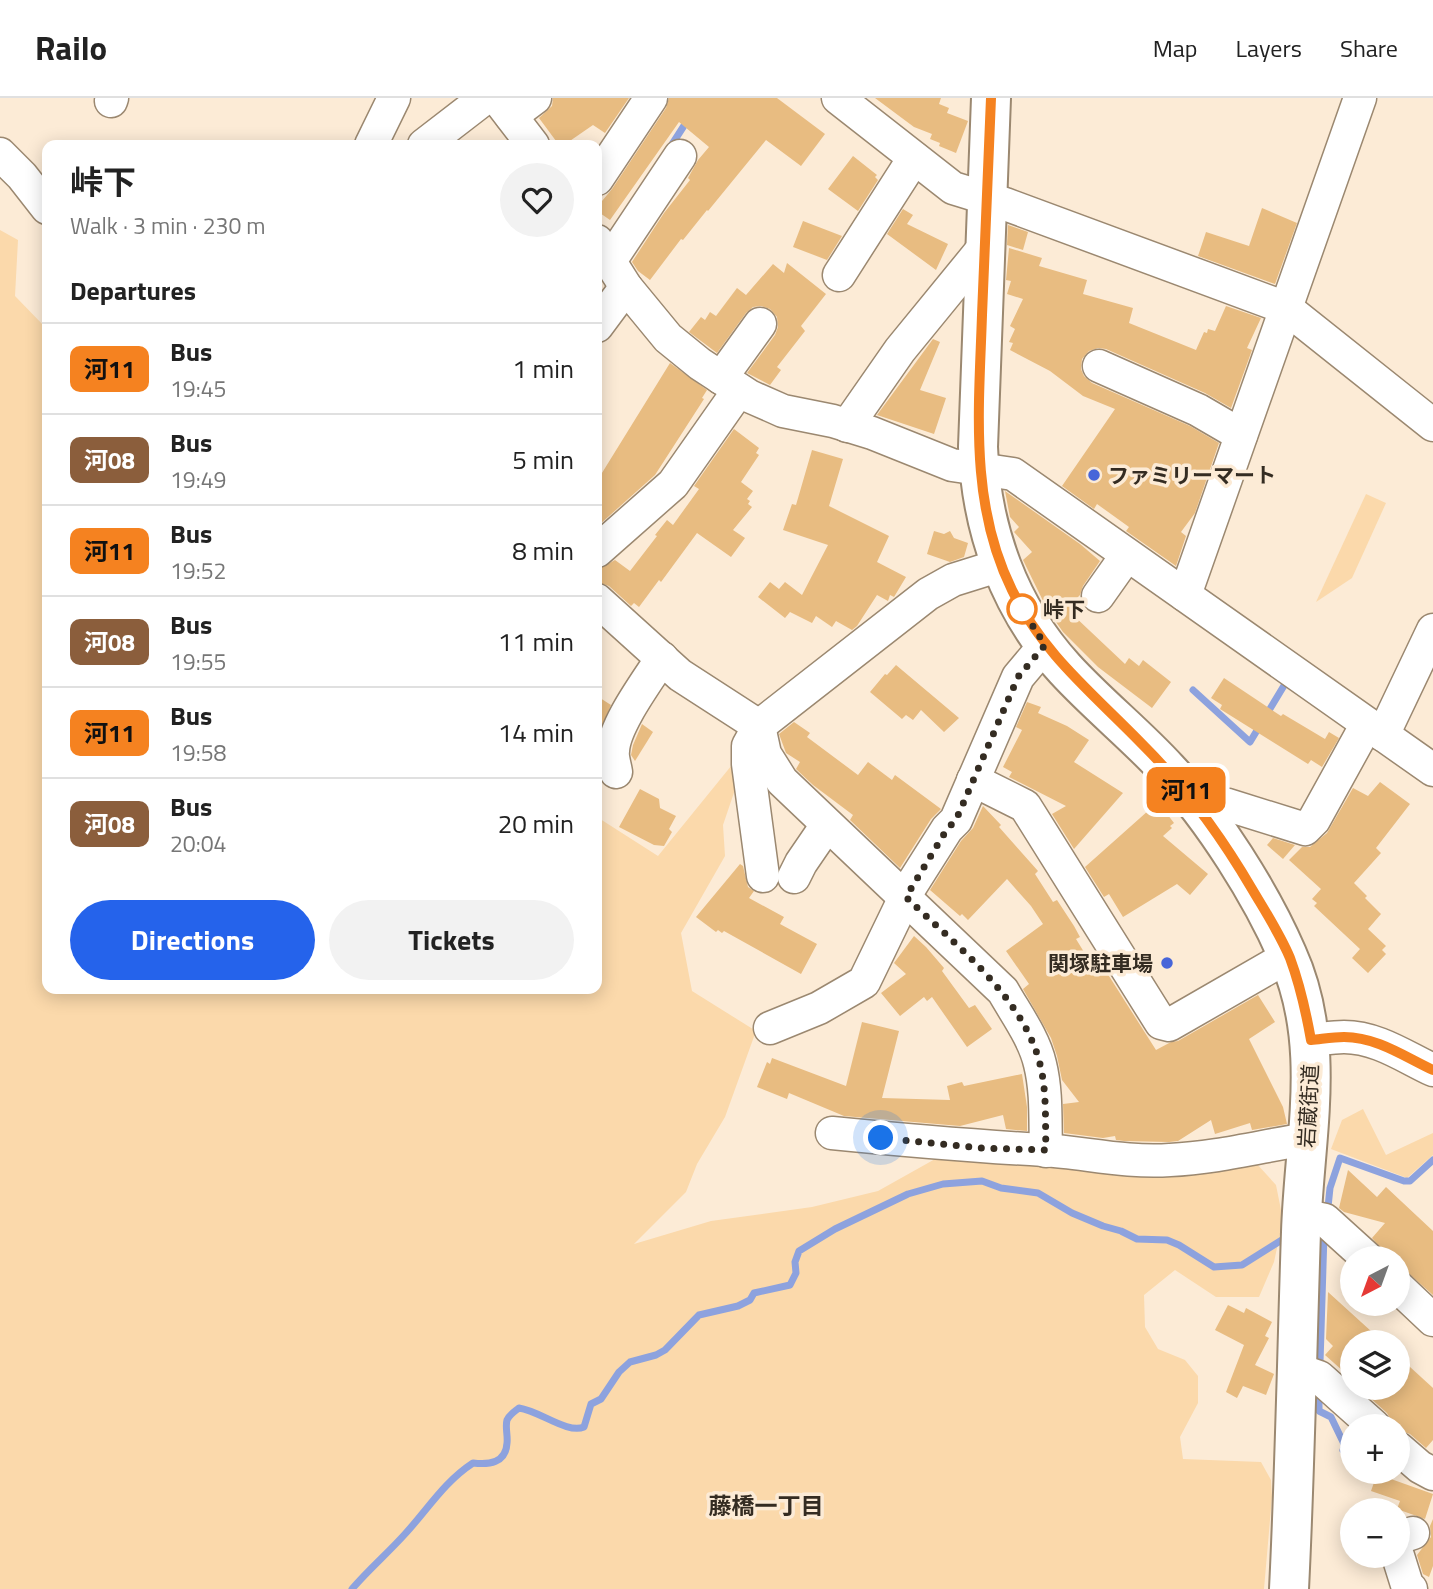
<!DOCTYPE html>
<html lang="en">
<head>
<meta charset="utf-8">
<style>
	:root { --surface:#fff; --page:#f2f2f2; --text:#222; --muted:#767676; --line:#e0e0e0; --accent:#2563eb }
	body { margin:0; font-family:"Titillium Web","Noto Sans JP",sans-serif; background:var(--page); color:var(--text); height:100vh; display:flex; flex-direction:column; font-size:26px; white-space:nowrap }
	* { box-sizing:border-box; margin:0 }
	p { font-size:23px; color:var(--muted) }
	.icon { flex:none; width:38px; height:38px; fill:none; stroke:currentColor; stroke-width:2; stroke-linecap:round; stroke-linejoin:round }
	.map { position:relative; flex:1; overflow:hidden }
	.panel { position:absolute; left:42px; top:42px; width:560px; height:854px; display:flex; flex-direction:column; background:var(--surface); border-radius:14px; box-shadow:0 4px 18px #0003 }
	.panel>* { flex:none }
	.badge { padding:0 14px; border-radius:10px; font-size:24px; line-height:46px }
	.needle { width:46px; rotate:221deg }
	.controls { position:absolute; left:1340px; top:1148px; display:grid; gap:14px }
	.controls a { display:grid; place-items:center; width:70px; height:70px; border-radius:50%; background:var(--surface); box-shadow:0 4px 18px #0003; font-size:35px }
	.you { position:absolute; width:35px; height:35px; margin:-18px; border:5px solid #fff; border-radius:50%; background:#1a73e8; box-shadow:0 0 0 10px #1a73e833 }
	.map>.badge { position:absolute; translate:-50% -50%; box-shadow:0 0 0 4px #fff }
	h2 { padding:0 28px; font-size:26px; line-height:63px }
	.round { display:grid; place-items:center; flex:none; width:74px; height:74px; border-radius:37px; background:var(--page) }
	.overview { display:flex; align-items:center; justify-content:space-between; height:119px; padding:0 28px }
	h1 { font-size:33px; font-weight:700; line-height:52px }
	.cta { display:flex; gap:14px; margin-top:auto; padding:14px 28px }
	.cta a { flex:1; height:80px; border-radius:42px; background:var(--accent); color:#fff; font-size:28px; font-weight:700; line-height:80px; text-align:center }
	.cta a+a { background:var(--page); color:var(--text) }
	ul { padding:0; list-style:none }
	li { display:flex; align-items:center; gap:21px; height:91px; padding:0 28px; border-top:2px solid var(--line) }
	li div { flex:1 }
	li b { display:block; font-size:26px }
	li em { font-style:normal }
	li .badge { min-width:77px; font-weight:700; text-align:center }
	header { display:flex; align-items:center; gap:42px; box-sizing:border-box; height:98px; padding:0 35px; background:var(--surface); border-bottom:2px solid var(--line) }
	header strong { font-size:33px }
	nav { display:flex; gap:38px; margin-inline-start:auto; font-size:24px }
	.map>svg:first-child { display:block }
	.green { fill:#fbd9ab }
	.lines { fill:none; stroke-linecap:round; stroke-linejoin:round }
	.stream { stroke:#8da2de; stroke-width:7 }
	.building { fill:#e8bc81 }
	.minor-casing { stroke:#9b8870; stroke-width:35 }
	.major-casing { stroke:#9b8870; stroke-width:42 }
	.minor { stroke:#fff; stroke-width:32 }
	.major { stroke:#fff; stroke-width:38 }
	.line-casing { stroke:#fff; stroke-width:16 }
	.line { stroke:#f58220; stroke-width:10 }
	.walk { stroke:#342c22; stroke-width:7; stroke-dasharray:0 12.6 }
	.poi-dot { fill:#4765d9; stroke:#fcebd6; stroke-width:2.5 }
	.stop-dot { fill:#fff; stroke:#f58220; stroke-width:3.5 }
	.labels { text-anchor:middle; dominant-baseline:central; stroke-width:7; stroke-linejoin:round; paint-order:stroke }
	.poi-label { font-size:21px; font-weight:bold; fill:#342c22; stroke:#fcebd6; text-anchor:start }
	.stop-label { font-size:21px; font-weight:bold; fill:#342c22; stroke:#fcebd6; text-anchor:start }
	.street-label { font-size:21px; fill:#342c22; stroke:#fcebd6 }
	.neighbourhood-label { font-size:23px; font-weight:bold; fill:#342c22; stroke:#fcebd6 }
</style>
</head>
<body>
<header>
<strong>Railo</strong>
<nav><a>Map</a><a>Layers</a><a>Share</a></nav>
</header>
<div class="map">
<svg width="1433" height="1491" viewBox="0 0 1433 1491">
	<rect width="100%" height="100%" fill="#fcebd6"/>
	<g class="green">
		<path d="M0 132 18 142 15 198 47 231V891H597V719L658 758 740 657 743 668 723 727 725 758 681 835 692 893 756 933 725 1019 697 1066 686 1094 634 1146 711 1123 812 1109 878 1093 944 1056 1256 1065 1276 1087 1283 1122 1274 1164 1259 1199H1216L1175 1172 1144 1197 1145 1229 1158 1251 1185 1262 1198 1278V1305L1180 1339 1183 1361 1261 1364 1271 1382 1272 1399 1264 1491H0Z"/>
		<path d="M1366 396 1386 405 1352 480 1316 504Z"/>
		<path d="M1363 1011 1386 1057 1433 1035V1057L1407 1080 1331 1051 1342 1022Z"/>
	</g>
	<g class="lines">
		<g class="stream">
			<path d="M669 51 687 23"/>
			<path d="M1193 592 1250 644 1288 581"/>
			<path d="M1328 1109 1330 1090 1340 1060 1404 1083H1410L1433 1062"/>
			<path d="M1320 1265 1324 1136"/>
			<path d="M1319 1298V1313L1331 1319 1345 1348 1343 1352"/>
			<path d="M352 1491C369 1471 388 1455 405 1436 428 1411 444 1384 473 1365 489 1367 506 1365 507 1345 508 1338 505 1329 507 1322 510 1316 514 1314 519 1310 540 1313 567 1336 584 1329L591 1306 601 1301 619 1274 630 1264 656 1257 665 1252 699 1217 738 1208 750 1202 754 1195 790 1187 796 1175 795 1164 799 1153 835 1131 908 1096 943 1086 982 1083 1001 1090 1038 1095 1072 1115 1103 1128 1121 1133 1137 1141 1167 1142 1179 1147 1214 1169 1242 1167 1285 1140"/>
		</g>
	</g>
	<g class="building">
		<path d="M553 0H629L605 35 593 27 564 47H559L539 20 552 8Z"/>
		<path d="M669 0H777L825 36 801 68 766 42 708 113 707 112 683 142 681 141 650 182 638 173 632 164 664 115 690 82 688 80 698 62 709 49 679 24 610 122 597 113V109L612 91 666 10Z"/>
		<path d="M875 0H941L939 6 949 10 947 15 968 23 956 55 939 48 940 45 930 41 932 36 914 29Z"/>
		<path d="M853 58 877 77 875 79 878 82 858 113 828 91Z"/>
		<path d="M1262 110 1297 125 1275 186 1198 158 1206 134 1249 148Z"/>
		<path d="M903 111 913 117 907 126 948 146 936 172 887 136Z"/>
		<path d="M803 123 842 138 827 162 793 149Z"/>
		<path d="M1008 127 1028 134 1023 152 1007 147Z"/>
		<path d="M1009 150 1042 160 1039 168 1087 182 1083 196 1133 210 1129 225 1196 252 1204 234 1207 235 1208 231 1215 233 1226 208 1261 220 1247 250 1252 252 1231 310 1205 295 1106 251 1098 250 1089 253 1082 261 1081 271 1084 278 1092 285 1190 328 1219 345 1195 415 1181 434 1186 438 1176 468 1126 433 1129 429 1097 406 1094 411 1062 388 1115 311 1083 298 1050 273 1010 252 1013 245 1009 244 1015 231 1010 228 1023 201 1007 196 1011 183 1006 182Z"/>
		<path d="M787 165 826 196 801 228 805 233 777 269 781 272 770 287 747 275 775 237 778 229 777 219 770 211 761 208 753 209 746 215 717 255 689 234 701 219 705 222 710 214 716 218 737 190 746 197 773 166 784 175Z"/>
		<path d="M933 241 940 244 920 292 946 300 934 336 877 317Z"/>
		<path d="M670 265 707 292 702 300 704 301 655 377 599 427 597 426V383Z"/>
		<path d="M734 331 759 350 756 355 759 357 741 384 753 393 747 401 750 403 748 406 752 409 733 432 745 440 731 459 697 435 661 484 659 482 639 509 634 505 631 508 609 488 597 484V474L599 471 615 462 630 473 657 438 655 437 667 422 673 427 699 391 694 388Z"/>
		<path d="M812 352 843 361 829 408 889 438 877 464 906 479 894 499 890 497 888 503 877 497 857 528 852 532 836 523 832 529 816 518 812 525 790 514 785 520 758 499 770 484 779 491 785 484 802 497 828 447 783 432 792 406 796 407Z"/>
		<path d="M1005 393 1080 446 1100 463 1083 488 1080 497 1074 503 1078 509 1072 516 1125 566 1129 560 1139 568 1143 562 1171 584 1152 610 1098 569 1063 534 1047 511 1023 462 1032 454 1014 434 1019 429 1010 419Z"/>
		<path d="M934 433 944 436 950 433 954 440 968 445 964 459 950 464 927 456Z"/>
		<path d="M896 567 959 620 944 634 921 612 913 622 906 617 902 621 870 594 885 576 887 577Z"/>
		<path d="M1224 580 1281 618 1283 616 1325 641 1329 634 1339 640 1322 669 1311 662 1308 666 1220 611 1222 607 1211 600Z"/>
		<path d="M597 598 611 607 597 639Z"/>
		<path d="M1027 604 1041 609 1038 615 1067 628 1089 642 1074 664 1123 695 1074 751 1052 716 1066 708 1009 679 1012 674 1003 669 1022 632 1016 629Z"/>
		<path d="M794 624 810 635 807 639 858 677 868 664 892 682 895 677 941 711 931 721 900 770 850 722 853 717 813 687 796 671 800 664 786 655 779 636Z"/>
		<path d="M642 626 653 634 635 663 631 657 633 647Z"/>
		<path d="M1380 684 1410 706 1376 750 1381 755 1354 785 1367 798 1365 800 1381 816 1368 831 1386 848 1382 852 1386 856 1368 875 1352 860 1360 851 1314 808 1317 805 1312 801 1321 791 1289 762 1302 749H1310L1327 735 1353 690 1368 698Z"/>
		<path d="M640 691 659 701 660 710 676 718 669 731 672 734 664 748 654 747 619 729Z"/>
		<path d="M1158 704 1174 725 1170 728 1172 730 1163 738 1208 776 1190 797 1177 786 1123 819 1109 796 1104 799 1085 769Z"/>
		<path d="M983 708 1001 727 999 729 1038 773 1035 776 1053 804 1057 802 1074 828 1080 839 1076 841 1095 872 1102 867 1156 952 1171 944 1178 943 1258 897 1275 924 1249 941 1283 1009 1287 1026 1252 1032 1250 1025 1215 1036 1211 1022 1178 1043 1169 1044 1124 1043 1116 1042 1115 1038 1103 1040 1064 1035 1063 1006 1079 1004 1062 982 1057 958 1051 940 1023 891 1029 886 1006 853 1043 826 1031 808 1007 781 968 822 962 816 960 818 930 792 961 743 973 730Z"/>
		<path d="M1273 740 1295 747 1283 761 1267 747Z"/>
		<path d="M740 766 743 768 748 789 754 793 749 800 784 819 780 826 817 846 801 876 724 833 722 835 718 832 716 834 696 819Z"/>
		<path d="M914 838 926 849 944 870 942 873 969 910 975 907 992 931 967 949 932 899 927 903 924 899 900 918 881 895 906 876 894 865Z"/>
		<path d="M862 924 899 933 882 1000 950 1002 947 988 962 984 964 988 1022 976 1027 1009V1033L1006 1031 1003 1017 960 1028 844 1018 789 995 787 1001 757 989 767 964 770 966 772 960 846 988Z"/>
		<path d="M1348 1072 1377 1099 1386 1089 1433 1133V1197L1398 1166V1160H1385L1384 1154 1372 1140 1385 1125 1344 1114 1339 1110Z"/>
		<path d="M1328 1194 1383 1244H1353V1266L1351 1264 1343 1273 1325 1257 1333 1248 1326 1241Z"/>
		<path d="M1228 1207 1244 1215 1246 1210 1272 1224 1265 1238 1269 1240 1255 1267 1274 1276 1266 1297 1243 1288 1237 1300 1226 1294 1244 1247 1215 1232Z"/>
		<path d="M1398 1258 1433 1290V1342L1426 1350 1410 1336 1398 1332V1328H1394L1387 1315 1368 1298 1376 1290H1398Z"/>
		<path d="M1377 1376 1433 1396 1425 1421 1397 1411 1400 1403 1371 1393Z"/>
		<path d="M1433 1421V1468L1429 1479 1423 1476 1417 1457 1431 1439 1430 1428Z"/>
	</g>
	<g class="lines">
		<g class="minor-casing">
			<g id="minor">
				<path d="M497 0 533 47"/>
				<path d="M838 0 953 90 1005 106 1286 210 1433 327"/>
				<path d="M111 3 112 0"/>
				<path d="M511 18 535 0"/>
				<path d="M371 47 394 0"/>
				<path d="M424 47 485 0"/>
				<path d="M0 56 22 78 47 110"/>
				<path d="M597 81 651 0"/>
				<path d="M597 143 626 189 668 240 700 266 749 298 783 313 833 323 872 335 952 367 1013 376 1433 672"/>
				<path d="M610 163 680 58"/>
				<path d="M839 177 914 60"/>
				<path d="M597 228 626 189"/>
				<path d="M1099 268 1198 312 1241 337"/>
				<path d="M721 280 760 226"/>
				<path d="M847 328 900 252 985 148"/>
				<path d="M597 453 673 386 739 292"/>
				<path d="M1185 497 1360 0"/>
				<path d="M1098 498 1127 457"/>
				<path d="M597 502 680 577 759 628 765 656 782 683 1003 893C1016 916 1034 940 1040 966 1047 994 1045 1024 1046 1053"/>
				<path d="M1383 637 1433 532"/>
				<path d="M616 674C615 667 612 660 613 653 614 627 648 582 662 560"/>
				<path d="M973 682 1025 708 1161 925 1169 927 1289 858"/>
				<path d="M1204 717 1219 706 1228 707 1305 731 1314 722 1367 626"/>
				<path d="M763 778 748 666V648L759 628 928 496 953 482 1001 467"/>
				<path d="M794 779 801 765 827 727"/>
				<path d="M770 930 819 910 864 884 909 791 947 731 956 722 1018 579 1045 547"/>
				<path d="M1311 942C1322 941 1333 939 1344 939 1377 939 1405 959 1433 972"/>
				<path d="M832 1035C902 1042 973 1048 1044 1052 1086 1055 1127 1065 1170 1062 1216 1060 1262 1048 1307 1041"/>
				<path d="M1301 1117 1325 1122 1367 1160"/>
				<path d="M1398 1189 1433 1222"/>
				<path d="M1296 1271 1319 1279 1374 1328"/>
				<path d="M1398 1350 1420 1369 1433 1376"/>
				<path d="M1398 1440 1413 1435"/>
				<path d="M1398 1458 1408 1490 1411 1491"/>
			</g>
		</g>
		<g class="major-casing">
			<path id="major" d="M991 0 978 349C981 431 1009 510 1065 571 1098 607 1136 637 1168 672 1213 720 1261 796 1287 856 1328 946 1304 1040 1301 1134 1297 1253 1295 1372 1289 1491"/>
		</g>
		<use href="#minor" class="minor"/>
		<use href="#major" class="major"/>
	</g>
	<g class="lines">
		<g class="line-casing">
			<path id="line" d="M991 0C988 72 985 144 982 217 979 310 969 405 1012 492 1044 558 1094 596 1144 648 1187 691 1221 738 1252 791 1265 813 1280 836 1290 860 1300 887 1306 914 1311 942 1322 941 1333 939 1344 939 1377 939 1405 959 1433 972"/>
		</g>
		<use href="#line" class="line"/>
		<path class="walk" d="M881 1040 981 1050 1046 1052C1045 1023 1047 994 1040 966 1023 898 954 846 906 799L947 731 956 722 1018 579 1045 547 1022 511"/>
	</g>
	<g class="poi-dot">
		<circle cx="1094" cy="377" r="7"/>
		<circle cx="1167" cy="865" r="7"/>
	</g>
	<circle class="stop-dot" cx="1022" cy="511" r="14"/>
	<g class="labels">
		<g class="poi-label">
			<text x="1108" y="377">ファミリーマート</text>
			<text x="1153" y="865" text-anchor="end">関塚駐車場</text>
		</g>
		<g class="stop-label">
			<text x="1043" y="511">峠下</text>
		</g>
		<g class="street-label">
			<text transform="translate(1308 1008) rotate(-87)">岩蔵街道</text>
		</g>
		<g class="neighbourhood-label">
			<text x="766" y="1407">藤橋一丁目</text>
		</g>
	</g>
</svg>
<div class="controls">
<a><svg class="needle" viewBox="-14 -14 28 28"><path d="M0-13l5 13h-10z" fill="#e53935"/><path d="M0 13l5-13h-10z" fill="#767676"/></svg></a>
<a><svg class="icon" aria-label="layers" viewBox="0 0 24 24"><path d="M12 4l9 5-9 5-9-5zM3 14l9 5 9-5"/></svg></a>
<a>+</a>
<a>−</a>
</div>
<div class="you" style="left:881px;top:1040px"></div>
<b class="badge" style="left:1186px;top:692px;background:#f58220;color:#111">河11</b>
<section class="panel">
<div class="overview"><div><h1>峠下</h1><p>Walk · 3 min · 230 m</p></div><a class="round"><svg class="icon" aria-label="heart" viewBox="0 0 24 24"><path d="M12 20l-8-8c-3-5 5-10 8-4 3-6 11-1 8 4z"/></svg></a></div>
<h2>Departures</h2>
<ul>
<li><span class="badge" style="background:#f58220;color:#111">河11</span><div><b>Bus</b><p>19:45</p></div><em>1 min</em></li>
<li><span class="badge" style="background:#8b5e3c;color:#fff">河08</span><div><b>Bus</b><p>19:49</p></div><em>5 min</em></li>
<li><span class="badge" style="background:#f58220;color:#111">河11</span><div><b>Bus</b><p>19:52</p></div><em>8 min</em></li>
<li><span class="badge" style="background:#8b5e3c;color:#fff">河08</span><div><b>Bus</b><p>19:55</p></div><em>11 min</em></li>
<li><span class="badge" style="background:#f58220;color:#111">河11</span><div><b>Bus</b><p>19:58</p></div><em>14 min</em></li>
<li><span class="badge" style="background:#8b5e3c;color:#fff">河08</span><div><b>Bus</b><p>20:04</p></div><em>20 min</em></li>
</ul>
<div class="cta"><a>Directions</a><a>Tickets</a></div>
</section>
</div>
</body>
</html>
